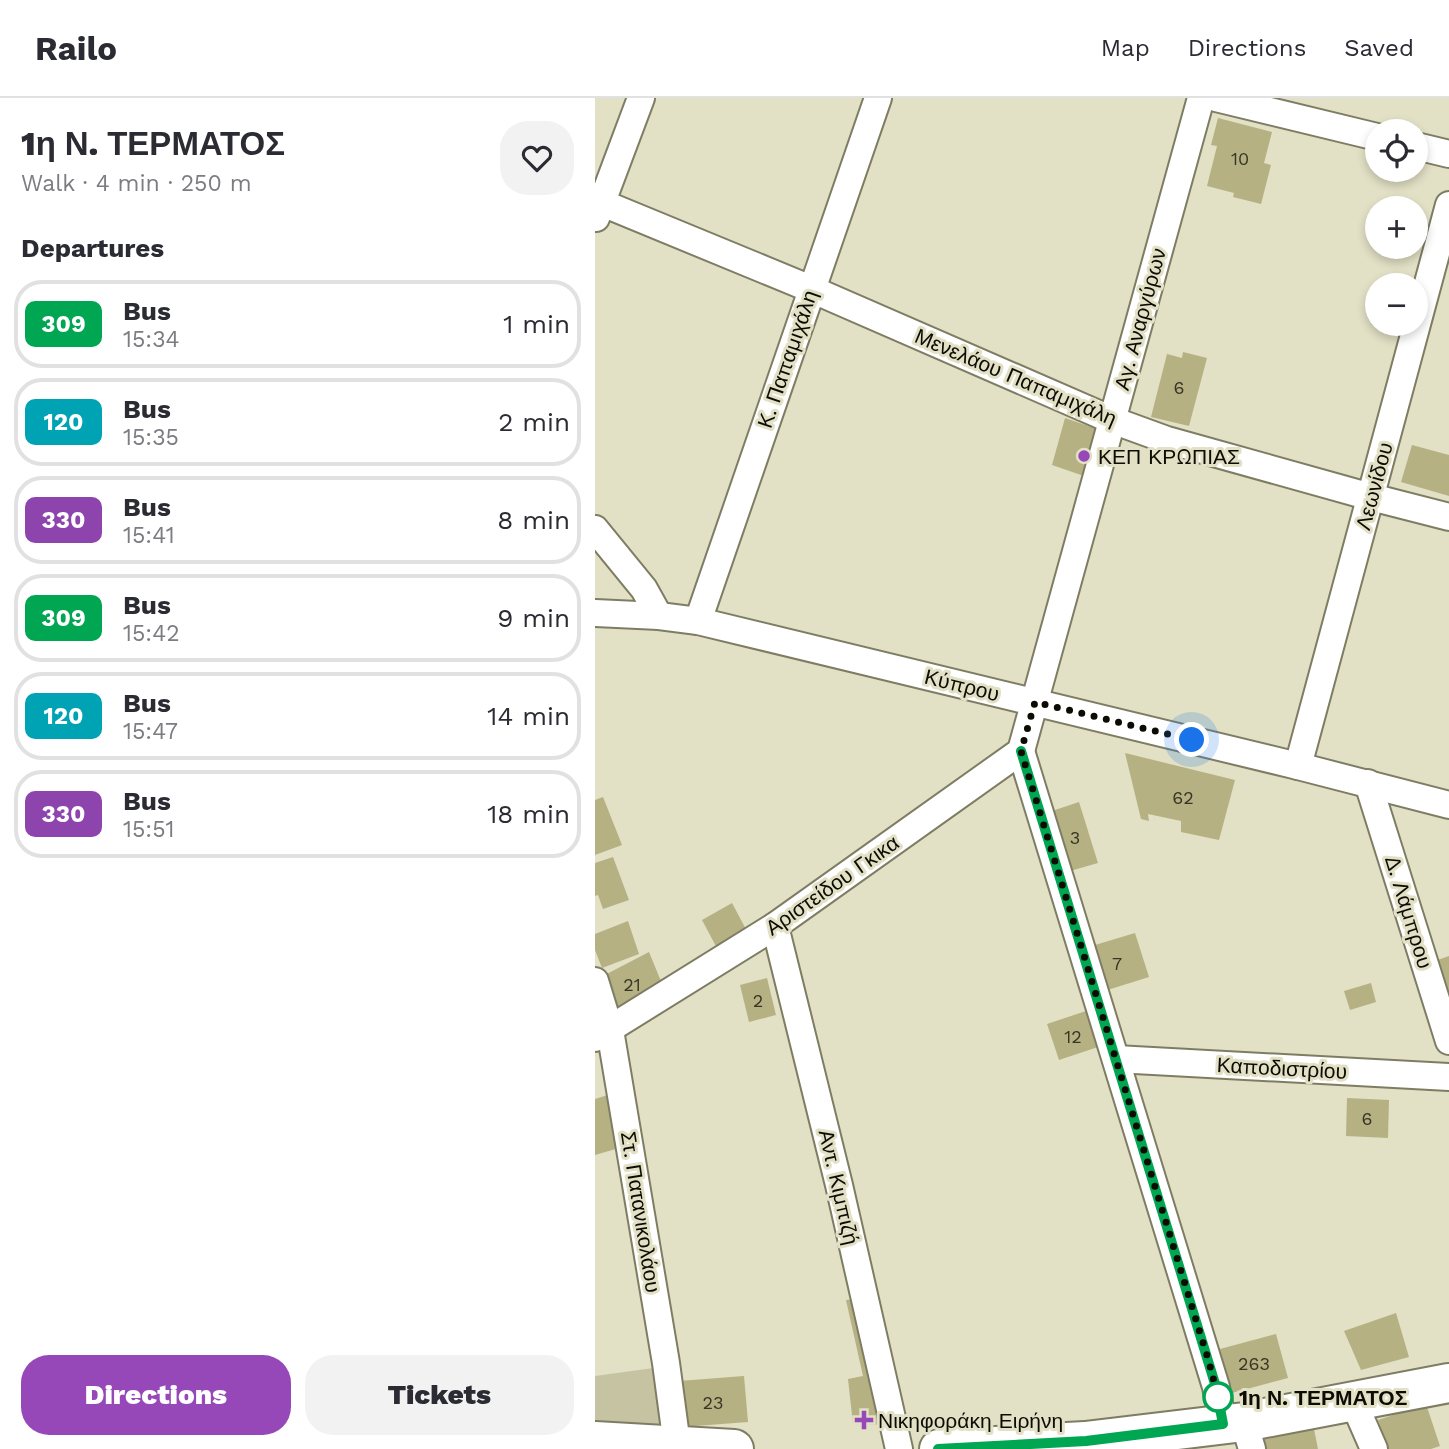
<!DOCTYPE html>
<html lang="en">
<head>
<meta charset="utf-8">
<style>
	:root { --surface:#fff; --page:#f2f2f3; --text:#2b2b33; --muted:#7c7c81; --line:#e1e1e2; --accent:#9648b9 }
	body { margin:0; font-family:"Work Sans",sans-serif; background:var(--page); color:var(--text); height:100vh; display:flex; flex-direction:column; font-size:26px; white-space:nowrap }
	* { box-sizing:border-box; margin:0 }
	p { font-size:23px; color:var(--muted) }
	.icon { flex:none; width:38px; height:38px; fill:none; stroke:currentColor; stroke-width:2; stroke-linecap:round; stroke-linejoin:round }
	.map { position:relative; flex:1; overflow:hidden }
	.drawer { display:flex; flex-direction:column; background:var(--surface); width:595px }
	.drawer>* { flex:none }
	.badge { padding:0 14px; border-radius:10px; font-size:24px; line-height:46px }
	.fabs { position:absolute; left:770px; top:21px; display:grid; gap:14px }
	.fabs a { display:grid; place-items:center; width:63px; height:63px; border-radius:50%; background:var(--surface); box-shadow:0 4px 10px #0003; font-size:35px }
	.you { position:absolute; width:35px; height:35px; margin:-18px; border:5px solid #fff; border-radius:50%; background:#1a73e8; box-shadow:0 0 0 10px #1a73e833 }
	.map>.badge { position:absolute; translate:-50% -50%; box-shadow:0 0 0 4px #fff }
	h2 { padding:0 21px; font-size:26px; line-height:63px }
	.round { display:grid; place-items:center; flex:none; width:74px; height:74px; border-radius:28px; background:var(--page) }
	.head { display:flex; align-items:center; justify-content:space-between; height:119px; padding:0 21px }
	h1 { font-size:33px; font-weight:800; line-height:52px }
	.primary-button { display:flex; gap:14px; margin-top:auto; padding:14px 21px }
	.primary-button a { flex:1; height:80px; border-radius:28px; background:var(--accent); color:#fff; font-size:28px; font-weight:800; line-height:80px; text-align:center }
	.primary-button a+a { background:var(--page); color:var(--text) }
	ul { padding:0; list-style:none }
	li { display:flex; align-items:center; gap:21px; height:88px; margin:0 14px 10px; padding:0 7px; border:4px solid var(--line); border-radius:28px }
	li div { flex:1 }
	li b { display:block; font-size:26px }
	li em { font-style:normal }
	li .badge { min-width:77px; font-weight:700; text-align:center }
	header { display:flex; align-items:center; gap:42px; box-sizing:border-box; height:98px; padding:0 35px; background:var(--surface); border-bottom:2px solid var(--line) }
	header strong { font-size:33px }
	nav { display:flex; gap:38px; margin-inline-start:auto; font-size:24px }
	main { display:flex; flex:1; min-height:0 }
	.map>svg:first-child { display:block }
	.green { fill:#c6c3a3 }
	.building { fill:#b5b183 }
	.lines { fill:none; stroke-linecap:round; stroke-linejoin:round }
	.minor-casing { stroke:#7e7d64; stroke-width:30 }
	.primary-casing { stroke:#7e7d64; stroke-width:42 }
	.minor { stroke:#fff; stroke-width:26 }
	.primary { stroke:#fff; stroke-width:38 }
	.line-casing { stroke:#fff; stroke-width:16 }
	.line { stroke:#00a651; stroke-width:10 }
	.walk { stroke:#0d0c04; stroke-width:7; stroke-dasharray:0 12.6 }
	.poi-dot { fill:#9648b9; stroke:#e2e0c5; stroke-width:2.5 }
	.stop-dot { fill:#fff; stroke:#00a651; stroke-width:3.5 }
	.labels { text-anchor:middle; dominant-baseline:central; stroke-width:6; stroke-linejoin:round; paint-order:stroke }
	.number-label { font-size:18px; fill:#373524 }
	.street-label { font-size:21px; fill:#0d0c04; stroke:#e2e0c5 }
	.poi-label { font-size:21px; fill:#0d0c04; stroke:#e2e0c5; text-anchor:start }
	.stop-label { font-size:21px; font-weight:bold; fill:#0d0c04; stroke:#e2e0c5; text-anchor:start }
</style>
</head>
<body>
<header>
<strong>Railo</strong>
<nav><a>Map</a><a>Directions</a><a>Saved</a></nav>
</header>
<main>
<section class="drawer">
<div class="head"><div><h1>1η Ν. ΤΕΡΜΑΤΟΣ</h1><p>Walk · 4 min · 250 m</p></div><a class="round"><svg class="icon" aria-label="heart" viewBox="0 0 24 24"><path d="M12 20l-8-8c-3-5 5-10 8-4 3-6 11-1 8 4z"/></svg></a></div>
<h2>Departures</h2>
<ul>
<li><span class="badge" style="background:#00a651;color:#fff">309</span><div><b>Bus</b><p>15:34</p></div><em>1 min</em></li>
<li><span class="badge" style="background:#00a3b4;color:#fff">120</span><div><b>Bus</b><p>15:35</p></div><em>2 min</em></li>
<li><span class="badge" style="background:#8e44ad;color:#fff">330</span><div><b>Bus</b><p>15:41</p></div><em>8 min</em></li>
<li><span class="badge" style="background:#00a651;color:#fff">309</span><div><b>Bus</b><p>15:42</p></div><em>9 min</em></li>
<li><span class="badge" style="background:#00a3b4;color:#fff">120</span><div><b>Bus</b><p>15:47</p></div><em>14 min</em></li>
<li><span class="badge" style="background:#8e44ad;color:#fff">330</span><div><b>Bus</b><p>15:51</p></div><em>18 min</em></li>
</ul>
<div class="primary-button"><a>Directions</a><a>Tickets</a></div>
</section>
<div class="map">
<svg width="854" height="1351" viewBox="0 0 854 1351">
	<rect width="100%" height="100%" fill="#e2e0c5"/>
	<path class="green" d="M66 1269 75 1331 0 1325V1278Z"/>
	<g class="building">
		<path d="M623 20 677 34 669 65 676 67 666 106 638 99 639 95 612 88 622 48 616 47Z"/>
		<path d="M588 254 612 260 594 328 556 319 572 256 587 260Z"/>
		<path d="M470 320 502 331 489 378 457 367Z"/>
		<path d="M817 347 854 357V398L806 384Z"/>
		<path d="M530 655 640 682 624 742 586 734V723L553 716 554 723 546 721Z"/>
		<path d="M8 699 27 747 0 757V702Z"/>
		<path d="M484 704 503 765 475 773 457 713Z"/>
		<path d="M18 759 34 802 8 811 3 797 0 798V765Z"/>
		<path d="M137 805 154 837 124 854 107 822Z"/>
		<path d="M33 823 44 856 7 870 0 852V836Z"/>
		<path d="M540 835 554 879 503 895 490 850Z"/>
		<path d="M54 854 70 893 21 923 4 880Z"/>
		<path d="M854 858V912L834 865Z"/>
		<path d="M172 880 181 917 154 924 145 887Z"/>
		<path d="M776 885 781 904 755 912 749 893Z"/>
		<path d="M491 913 503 949 464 962 452 926Z"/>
		<path d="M16 996 31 1048 0 1057V1001Z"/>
		<path d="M752 1000 794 1002 793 1040 751 1038Z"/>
		<path d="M270 1200 299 1327 258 1326 253 1281 268 1278 251 1202Z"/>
		<path d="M801 1215 814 1259 766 1272 749 1233Z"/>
		<path d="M681 1236 693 1280 637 1295 625 1251Z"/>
		<path d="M149 1278 153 1324 87 1329 84 1283Z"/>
		<path d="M831 1306 845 1348 836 1351H793L783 1322Z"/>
		<path d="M718 1326 723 1351H668L666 1334Z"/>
	</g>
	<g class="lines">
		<g class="minor-casing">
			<g id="minor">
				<path d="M621 0 782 39"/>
				<path d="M821 48 854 56"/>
				<path d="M0 102 216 191 517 322 572 342 776 399 854 419"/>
				<path d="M1 120 46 0"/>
				<path d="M0 431 49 491 64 518"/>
				<path d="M0 515 64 518 103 523 703 668 854 707"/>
				<path d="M103 523 283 0"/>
				<path d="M426 653 621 1289 628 1326"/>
				<path d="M703 668 854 107"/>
				<path d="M773 685 854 943"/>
				<path d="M180 828 244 1087 304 1351"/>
				<path d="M0 883 15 932 71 1265 82 1347"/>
				<path d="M0 940 180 828 426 653 606 0"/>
				<path d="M521 961 854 979"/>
				<path d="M758 1303 779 1351"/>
				<path d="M649 1324 657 1351"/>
			</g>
		</g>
		<g class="primary-casing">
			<g id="primary">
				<path d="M0 1343 139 1351"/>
				<path d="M344 1351 490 1343 649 1324 854 1285"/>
			</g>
		</g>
		<use href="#minor" class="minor"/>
		<use href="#primary" class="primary"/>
	</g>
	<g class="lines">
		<g class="line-casing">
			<path id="line" d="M343 1351 491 1343 628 1326 621 1289 426 653"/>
		</g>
		<use href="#line" class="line"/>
		<path class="walk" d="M597 642 440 604 426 653 614 1264 623 1299"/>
	</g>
	<g class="poi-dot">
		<circle cx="489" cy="358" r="7"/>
		<path d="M265.5 1311.5h7v7h7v7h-7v7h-7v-7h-7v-7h7z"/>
	</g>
	<circle class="stop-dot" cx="623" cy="1299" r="14"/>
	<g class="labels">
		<g class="number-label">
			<text x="645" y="60">10</text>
			<text x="584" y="289">6</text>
			<text x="588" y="699">62</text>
			<text x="480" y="739">3</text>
			<text x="522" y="865">7</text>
			<text x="37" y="886">21</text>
			<text x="163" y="902">2</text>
			<text x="478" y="938">12</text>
			<text x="772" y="1020">6</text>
			<text x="659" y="1265">263</text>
			<text x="118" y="1304">23</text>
		</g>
		<g class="street-label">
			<text transform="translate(545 221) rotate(-75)">Αγ. Αναργύρων</text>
			<text transform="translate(192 261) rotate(-71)">Κ. Παπαμιχάλη</text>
			<text transform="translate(421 279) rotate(23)">Μενελάου Παπαμιχάλη</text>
			<text transform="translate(779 388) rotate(-75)">Λεωνίδου</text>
			<text transform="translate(367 587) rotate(14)">Κύπρου</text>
			<text transform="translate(237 787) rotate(-35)">Αριστείδου Γκικα</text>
			<text transform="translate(814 814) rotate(73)">Δ. Λάμπρου</text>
			<text transform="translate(687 970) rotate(3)">Καποδιστρίου</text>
			<text transform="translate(244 1089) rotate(77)">Αντ. Κιμπιζή</text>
			<text transform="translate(46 1114) rotate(81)">Στ. Πατανικολάου</text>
		</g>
		<g class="poi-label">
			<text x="503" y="358">ΚΕΠ ΚΡΩΠΙΑΣ</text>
			<text x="283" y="1322">Νικηφοράκη Ειρήνη</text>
		</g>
		<g class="stop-label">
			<text x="644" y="1299">1η Ν. ΤΕΡΜΑΤΟΣ</text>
		</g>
	</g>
</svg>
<div class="fabs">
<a><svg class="icon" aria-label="locate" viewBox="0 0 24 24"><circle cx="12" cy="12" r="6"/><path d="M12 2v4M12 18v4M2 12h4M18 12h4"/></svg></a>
<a>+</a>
<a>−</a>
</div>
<div class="you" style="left:597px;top:642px"></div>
</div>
</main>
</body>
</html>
